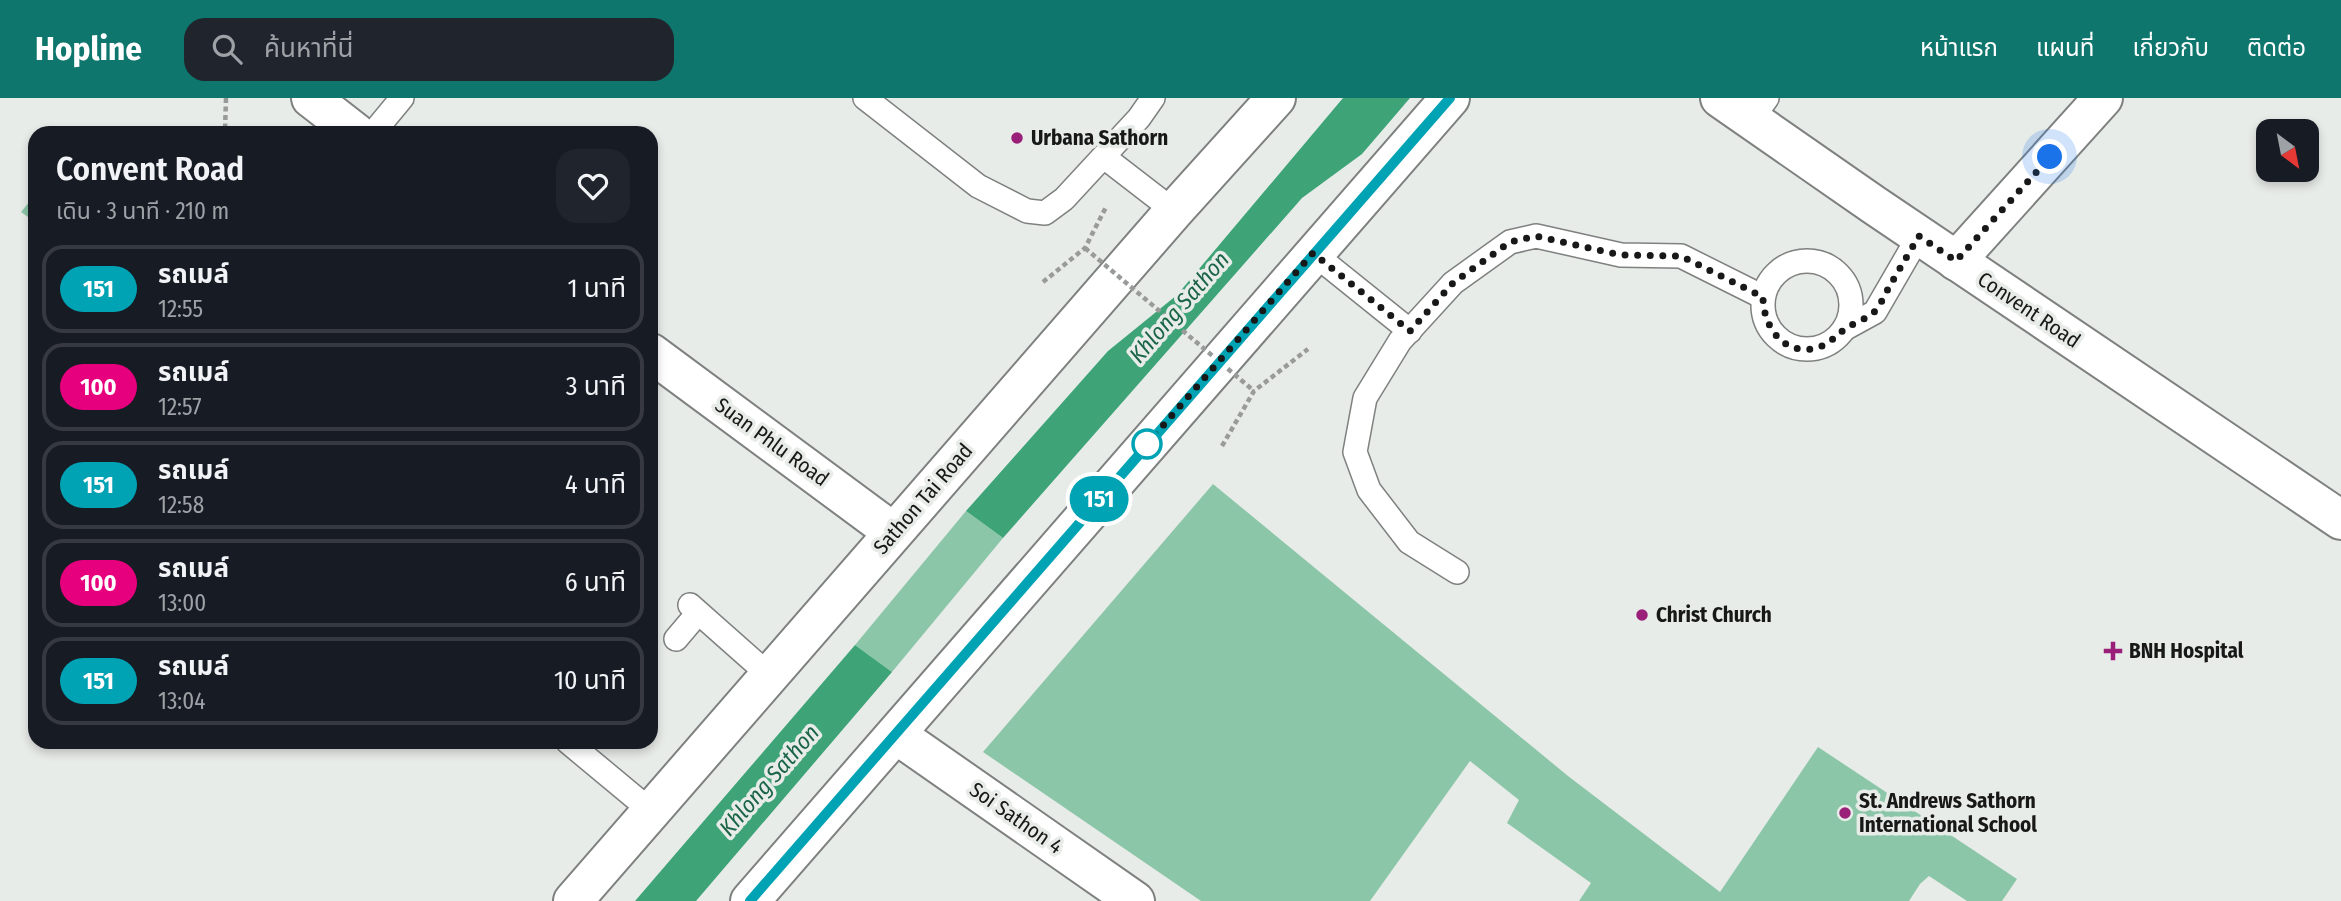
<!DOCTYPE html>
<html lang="th">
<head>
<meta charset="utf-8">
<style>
	:root { --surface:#171b24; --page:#20242c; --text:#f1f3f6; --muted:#9ea1a6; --line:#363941; --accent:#0f766e }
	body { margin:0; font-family:"Fira Sans Condensed","Noto Sans Thai",sans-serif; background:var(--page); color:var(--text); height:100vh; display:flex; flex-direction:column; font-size:26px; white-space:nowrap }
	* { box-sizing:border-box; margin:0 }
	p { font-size:23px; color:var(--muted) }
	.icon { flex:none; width:38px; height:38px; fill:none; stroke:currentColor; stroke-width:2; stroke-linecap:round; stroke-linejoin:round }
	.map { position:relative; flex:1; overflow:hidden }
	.panel { position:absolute; left:28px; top:28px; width:630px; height:623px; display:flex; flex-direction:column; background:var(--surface); border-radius:21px; box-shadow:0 4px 10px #0003 }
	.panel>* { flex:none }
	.badge { padding:0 14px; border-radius:23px; font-size:24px; line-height:46px }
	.needle { width:46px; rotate:148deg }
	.controls { position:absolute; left:2256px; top:21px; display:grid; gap:14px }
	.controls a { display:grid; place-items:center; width:63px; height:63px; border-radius:14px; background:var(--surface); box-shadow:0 4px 10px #0003; font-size:35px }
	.you { position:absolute; width:35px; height:35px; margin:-18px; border:5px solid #fff; border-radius:50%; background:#1a73e8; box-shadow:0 0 0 10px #1a73e833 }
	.map>.badge { position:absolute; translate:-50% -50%; box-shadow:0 0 0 4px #fff }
	.round { display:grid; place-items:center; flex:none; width:74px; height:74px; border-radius:21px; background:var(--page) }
	.overview { display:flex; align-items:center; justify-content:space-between; height:119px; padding:0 28px }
	h1 { font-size:33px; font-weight:600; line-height:52px }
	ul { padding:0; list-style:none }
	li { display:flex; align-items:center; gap:21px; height:88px; margin:0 14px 10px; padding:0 14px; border:4px solid var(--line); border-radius:21px }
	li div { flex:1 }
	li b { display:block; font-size:26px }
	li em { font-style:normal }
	li .badge { min-width:77px; font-weight:700; text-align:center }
	header { display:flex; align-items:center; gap:42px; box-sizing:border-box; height:98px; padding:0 35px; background:var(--accent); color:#fff }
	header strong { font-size:33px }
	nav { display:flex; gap:38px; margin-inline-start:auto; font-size:24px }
	.search { width:490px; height:63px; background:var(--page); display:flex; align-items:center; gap:18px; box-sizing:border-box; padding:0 24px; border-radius:21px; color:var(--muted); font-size:26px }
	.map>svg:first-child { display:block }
	.green { fill:#8cc6a8 }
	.water { fill:#3ea478 }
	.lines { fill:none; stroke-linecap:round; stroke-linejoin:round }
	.service-casing { stroke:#7e8180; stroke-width:26 }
	.minor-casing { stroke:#7e8180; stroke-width:42 }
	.secondary-casing { stroke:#7e8180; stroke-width:42 }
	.primary-casing { stroke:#7e8180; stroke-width:42 }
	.path { stroke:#989b99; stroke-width:4.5; stroke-dasharray:5 3.5; stroke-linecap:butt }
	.service { stroke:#fff; stroke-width:23 }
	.minor { stroke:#fff; stroke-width:38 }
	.secondary { stroke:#fff; stroke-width:38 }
	.primary { stroke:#fff; stroke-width:38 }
	.path-bridge { stroke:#989b99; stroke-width:4.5; stroke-dasharray:5 3.5; stroke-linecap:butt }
	.line-casing { stroke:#fff; stroke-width:16 }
	.line { stroke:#00a3b4; stroke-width:10 }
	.walk { stroke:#171817; stroke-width:7; stroke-dasharray:0 12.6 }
	.poi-dot { fill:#991f79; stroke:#e8ece9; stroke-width:2.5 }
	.stop-dot { fill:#fff; stroke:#00a3b4; stroke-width:3.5 }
	.labels { text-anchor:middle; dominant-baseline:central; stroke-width:7; stroke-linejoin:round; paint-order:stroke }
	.poi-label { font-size:21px; font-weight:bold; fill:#171817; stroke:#e8ece9; text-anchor:start }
	.street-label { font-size:21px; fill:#171817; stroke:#e8ece9 }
	.water-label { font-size:23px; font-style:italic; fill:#1b6547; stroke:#e8ece9 }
</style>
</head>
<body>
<header>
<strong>Hopline</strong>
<div class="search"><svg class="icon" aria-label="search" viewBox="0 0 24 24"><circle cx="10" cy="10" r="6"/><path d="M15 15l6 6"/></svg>ค้นหาที่นี่</div>
<nav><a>หน้าแรก</a><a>แผนที่</a><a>เกี่ยวกับ</a><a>ติดต่อ</a></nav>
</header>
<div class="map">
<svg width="2341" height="803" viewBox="0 0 2341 803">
	<rect width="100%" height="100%" fill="#e8ece9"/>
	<g class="green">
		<path d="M35 97V124L21 114Z"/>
		<path d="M1213 386 1568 678 1720 794 1818 649 2017 781 2002 803H1967L1929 778 1920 786 1909 803H1579L1591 785 1507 725 1519 702 1470 663 1370 803H1201L983 654Z"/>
		<path d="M966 413 1003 440 892 574 855 547Z"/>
	</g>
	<g class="water">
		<path d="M1343 0H1410L1362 56 1302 100 1003 440 966 413 1108 253 1177 197Z"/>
		<path d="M855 547 892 574 696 803H635Z"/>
	</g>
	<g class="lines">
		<g class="service-casing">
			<g id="service">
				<path d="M865 0 978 88 1027 113 1045 115 1064 101 1139 20 1153 0"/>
				<path d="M1751 22 1767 0"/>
				<path d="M373 35 402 0"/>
				<path d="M1104 59 1174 113"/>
				<path d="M1313 155 1410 233"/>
				<circle cx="1807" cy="207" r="44"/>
				<path d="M1844 231 1875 214 1919 138"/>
				<path d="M1457 474 1409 444 1369 392 1355 354 1365 300 1400 243 1453 185 1510 144 1536 138 1621 157 1681 158 1763 199"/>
				<path d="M690 507 769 577"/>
				<path d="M676 541 698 515"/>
				<path d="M568 644 651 713"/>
			</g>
		</g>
		<g class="minor-casing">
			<g id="minor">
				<path d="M1720 0 1874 107 2341 422"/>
				<path d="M1956 163 2103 0"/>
				<path d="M897 637 1135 803"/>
			</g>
		</g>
		<g class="secondary-casing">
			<g id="secondary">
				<path d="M311 0 356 35"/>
				<path d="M651 255 893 434"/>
			</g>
		</g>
		<g class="primary-casing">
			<g id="primary">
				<path d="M573 803 1174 113 1276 0"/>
				<path d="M750 803 1450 0"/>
			</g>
		</g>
		<g class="path">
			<path d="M226 0 225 33 227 35"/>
			<path d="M1043 184 1085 150 1106 109"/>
			<path d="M1222 348 1254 293 1308 251"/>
		</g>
		<use href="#service" class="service"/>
		<use href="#minor" class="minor"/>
		<use href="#secondary" class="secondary"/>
		<use href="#primary" class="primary"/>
		<path class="path-bridge" d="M1085 150 1254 293"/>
	</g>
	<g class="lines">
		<g class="line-casing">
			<path id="line" d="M750 803 1450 0"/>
		</g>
		<use href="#line" class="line"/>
		<path class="walk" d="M1147 346 1313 155 1410 233 1453 185 1510 144 1536 138 1621 157 1681 158 1763 199C1763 231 1787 262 1822 248 1832 244 1838 235 1848 229 1856 224 1869 220 1875 213 1881 206 1885 197 1889 189 1899 172 1909 155 1919 138L1956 163 2050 59"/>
	</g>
	<g class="poi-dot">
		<circle cx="1017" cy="40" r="7"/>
		<circle cx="1642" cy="517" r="7"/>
		<path d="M2109.5 542.5h7v7h7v7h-7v7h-7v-7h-7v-7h7z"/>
		<circle cx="1845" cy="715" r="7"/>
	</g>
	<circle class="stop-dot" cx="1147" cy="346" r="14"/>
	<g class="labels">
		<g class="poi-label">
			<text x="1031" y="40">Urbana Sathorn</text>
			<text x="1656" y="517">Christ Church</text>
			<text x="2129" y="553">BNH Hospital</text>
			<text x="1859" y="703">St. Andrews Sathorn<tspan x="1859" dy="24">International School</tspan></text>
		</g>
		<g class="street-label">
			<text transform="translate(2029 212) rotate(34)">Convent Road</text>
			<text transform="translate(772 344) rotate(36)">Suan Phlu Road</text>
			<text transform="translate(923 401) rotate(-49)">Sathon Tai Road</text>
			<text transform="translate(1016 720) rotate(35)">Soi Sathon 4</text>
		</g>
		<g class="water-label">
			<text transform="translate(1179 209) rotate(-49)">Khlong Sathon</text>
			<text transform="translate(769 682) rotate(-49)">Khlong Sathon</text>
		</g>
	</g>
</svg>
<div class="controls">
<a><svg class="needle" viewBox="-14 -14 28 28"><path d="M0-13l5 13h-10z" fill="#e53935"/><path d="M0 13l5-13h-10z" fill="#9ea1a6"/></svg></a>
</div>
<div class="you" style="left:2050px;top:59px"></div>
<b class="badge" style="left:1099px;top:401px;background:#00a3b4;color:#fff">151</b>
<section class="panel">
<div class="overview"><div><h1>Convent Road</h1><p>เดิน · 3 นาที · 210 m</p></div><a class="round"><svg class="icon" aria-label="heart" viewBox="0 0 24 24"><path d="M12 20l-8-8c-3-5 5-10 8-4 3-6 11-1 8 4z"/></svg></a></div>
<ul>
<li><span class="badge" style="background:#00a3b4;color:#fff">151</span><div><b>รถเมล์</b><p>12:55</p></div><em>1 นาที</em></li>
<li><span class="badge" style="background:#e6007e;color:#fff">100</span><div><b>รถเมล์</b><p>12:57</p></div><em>3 นาที</em></li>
<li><span class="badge" style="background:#00a3b4;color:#fff">151</span><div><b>รถเมล์</b><p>12:58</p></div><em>4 นาที</em></li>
<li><span class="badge" style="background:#e6007e;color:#fff">100</span><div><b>รถเมล์</b><p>13:00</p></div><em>6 นาที</em></li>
<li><span class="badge" style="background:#00a3b4;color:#fff">151</span><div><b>รถเมล์</b><p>13:04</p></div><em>10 นาที</em></li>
</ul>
</section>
</div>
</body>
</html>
